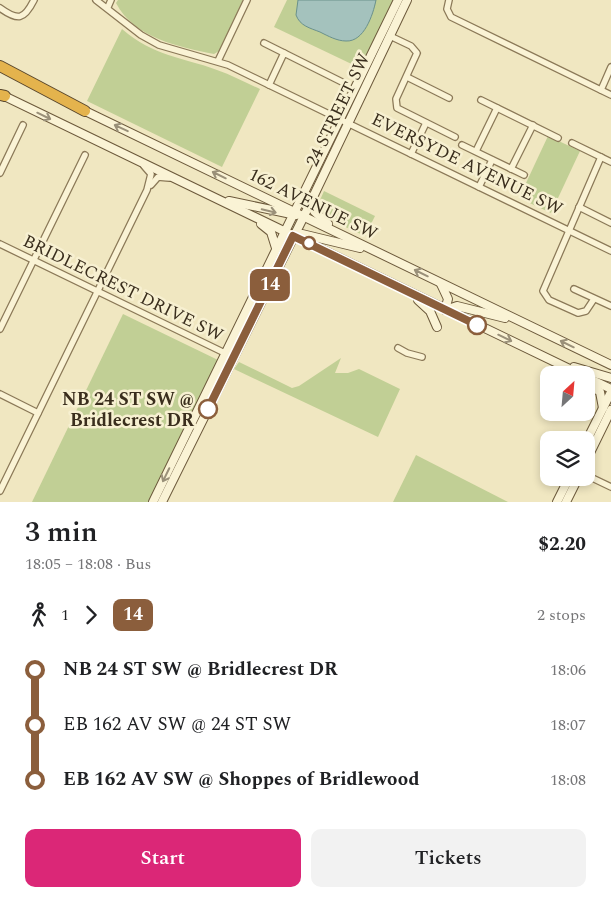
<!DOCTYPE html>
<html lang="en">
<head>
<meta charset="utf-8">
<style>
	:root { --surface:#fff; --page:#f2f2f2; --text:#202124; --muted:#757577; --accent:#db2777 }
	body { margin:0; font-family:Spectral,serif; background:var(--page); color:var(--text); height:100vh; display:flex; flex-direction:column; font-size:19px; white-space:nowrap }
	* { box-sizing:border-box; margin:0 }
	p { font-size:16px; color:var(--muted) }
	.icon { flex:none; width:28px; height:28px; fill:none; stroke:currentColor; stroke-width:2; stroke-linecap:round; stroke-linejoin:round }
	.map { position:relative; height:502px; overflow:hidden }
	.side { display:flex; flex-direction:column; background:var(--surface); flex:1 }
	.side>* { flex:none }
	.badge { padding:0 10px; border-radius:8px; font-size:18px; line-height:32px }
	.needle { width:32px; rotate:26deg }
	.controls { position:absolute; left:540px; top:366px; display:grid; gap:10px }
	.controls a { display:grid; place-items:center; width:55px; height:55px; border-radius:10px; background:var(--surface); box-shadow:0 2px 8px #0003; font-size:25px }
	.map>.badge { position:absolute; translate:-50% -50%; box-shadow:0 0 0 2px #fff }
	.legs { display:flex; align-items:center; gap:8px; height:55px; padding:0 25px; font-size:16px }
	.legs p { margin-inline-start:auto }
	.overview { display:flex; align-items:center; justify-content:space-between; height:85px; padding:0 25px }
	h1 { font-size:28px; font-weight:600; line-height:38px }
	.primary-button { display:flex; gap:10px; margin-top:auto; padding:10px 25px }
	.primary-button a { flex:1; height:58px; border-radius:10px; background:var(--accent); color:#fff; font-size:20px; font-weight:600; line-height:58px; text-align:center }
	.primary-button a+a { background:var(--page); color:var(--text) }
	ul { padding:0 25px; list-style:none }
	li { display:flex; align-items:center; gap:18px; height:55px; font-size:19px }
	li i { display:grid; place-items:center; width:8px; height:100%; margin:0 6px; background:currentColor }
	li i::after { content:''; width:12px; height:12px; margin:-6px; border:4px solid; border-radius:50%; background:var(--surface) }
	li p { margin-inline-start:auto }
	li:first-child i { background:linear-gradient(#0000 50%,currentColor 0) }
	li:last-child i { background:linear-gradient(currentColor 50%,#0000 0) }
	.map>svg:first-child { display:block }
	.green { fill:#c1cf95 }
	.water { fill:#a4c2bd; stroke:#6a918c }
	.lines { fill:none; stroke-linecap:round; stroke-linejoin:round }
	.street-casing { stroke:#8b7958; stroke-width:8 }
	.secondary-casing { stroke:#6c593b; stroke-width:10 }
	.highway-casing { stroke:#58462c; stroke-width:12 }
	.street { stroke:#faf3d5; stroke-width:5.5 }
	.secondary { stroke:#faf3d5; stroke-width:8 }
	.highway { stroke:#e4b34d; stroke-width:10 }
	.oneway { stroke:#9a9079 }
	.line-1-casing { stroke:#fff; stroke-width:11 }
	.line-1 { stroke:#8b5e3c; stroke-width:8 }
	.stop-1-dot { fill:#fff; stroke:#8b5e3c; stroke-width:2.5 }
	.labels { text-anchor:middle; dominant-baseline:central; stroke-width:5; stroke-linejoin:round; paint-order:stroke }
	.street-label { font-size:18px; fill:#3a2e1d; stroke:#f7f0d1 }
	.stop-label { font-size:18px; font-weight:bold; fill:#3a2e1d; stroke:#f7f0d1; text-anchor:end }
</style>
</head>
<body>
<div class="map">
<svg width="611" height="502" viewBox="0 0 611 502">
	<rect width="100%" height="100%" fill="#f0e7c1"/>
	<g class="green">
		<path d="M118 0H243L219 51 214 54C179 47 134 38 116 3Z"/>
		<path d="M287 0H396L362 69 274 27Z"/>
		<path d="M122 29C155 57 179 56 217 70 232 75 246 83 260 89L222 167 87 101Z"/>
		<path d="M548 136 580 151 551 213 519 198Z"/>
		<path d="M324 191 375 216 365 236 337 223 318 210 317 207Z"/>
		<path d="M123 314 218 360 150 502H32Z"/>
		<path d="M341 358 335 373H348L359 369 400 389 378 437 234 369 239 362 292 388 299 386Z"/>
		<path d="M416 455 508 502H393Z"/>
	</g>
	<path class="water" d="M298 0H376C373 15 364 42 346 41 337 41 328 36 320 32 310 28 300 26 296 15Z"/>
	<g class="lines">
		<g class="street-casing">
			<g id="street">
				<path d="M96 0 141 35 159 45 228 65 611 251"/>
				<path d="M449 0 447 9 451 17 611 95"/>
				<path d="M108 7 111 0"/>
				<path d="M0 8C18 21 24 20 34 0"/>
				<path d="M390 36 411 46 417 53 396 99 397 108 455 137"/>
				<path d="M264 43 284 53"/>
				<path d="M218 61 247 0"/>
				<path d="M407 77 449 98"/>
				<path d="M269 85 284 53 344 83"/>
				<path d="M601 90 611 67"/>
				<path d="M481 100 558 138"/>
				<path d="M572 143 611 162"/>
				<path d="M462 145 524 175"/>
				<path d="M476 151 497 108"/>
				<path d="M411 154 426 123"/>
				<path d="M511 169 533 125"/>
				<path d="M0 173 23 125"/>
				<path d="M151 185 158 177 169 178"/>
				<path d="M479 187 492 160"/>
				<path d="M579 207 611 223"/>
				<path d="M0 244 233 357"/>
				<path d="M574 289 611 306"/>
				<path d="M594 299 586 311 578 313 549 300 543 291 601 157"/>
				<path d="M0 329 85 155"/>
				<path d="M398 348 407 353 422 357"/>
				<path d="M0 394 38 413"/>
				<path d="M586 475 611 487"/>
				<path d="M0 491 147 190 151 174 144 166"/>
			</g>
		</g>
		<g class="secondary-casing">
			<g id="secondary">
				<path d="M2 95 582 375"/>
				<path d="M81 109 611 365"/>
				<path d="M313 199 314 211 328 224"/>
				<path d="M229 201 296 215"/>
				<path d="M261 224 271 232 276 248"/>
				<path d="M292 234H302L360 248"/>
				<path d="M441 284 448 299 445 310"/>
				<path d="M418 300 430 311 437 327"/>
				<path d="M445 310 457 306 505 318"/>
				<path d="M574 367 611 378"/>
				<path d="M586 377 611 389"/>
				<path d="M586 382 600 392 603 408"/>
				<path d="M586 442 611 392"/>
				<path d="M586 461 611 410"/>
				<path d="M153 502 398 0"/>
				<path d="M162 502 304 216 407 0"/>
				<path d="M557 502 569 478"/>
				<path d="M566 502 578 478"/>
			</g>
		</g>
		<g class="highway-casing">
			<g id="highway">
				<path d="M0 66 85 111"/>
				<path d="M0 95 5 96"/>
			</g>
		</g>
		<use href="#street" class="street"/>
		<use href="#secondary" class="secondary"/>
		<use href="#highway" class="highway"/>
	</g>
	<defs><path id="oneway-shaft" d="M-6 0H5M1.5-3L5.5 0L1.5 3" fill="none" stroke-width="1.6" stroke-linecap="round" stroke-linejoin="round" transform="scale(1.25)"/></defs>
	<g class="oneway">
		<use href="#oneway-shaft" transform="translate(44 116) rotate(26)"/>
		<use href="#oneway-shaft" transform="translate(121 128) rotate(-155)"/>
		<use href="#oneway-shaft" transform="translate(219 175) rotate(-154)"/>
		<use href="#oneway-shaft" transform="translate(269 211) rotate(13)"/>
		<use href="#oneway-shaft" transform="translate(421 273) rotate(-154)"/>
		<use href="#oneway-shaft" transform="translate(505 338) rotate(26)"/>
		<use href="#oneway-shaft" transform="translate(567 344) rotate(-154)"/>
		<use href="#oneway-shaft" transform="translate(166 475) rotate(116)"/>
	</g>
	<g class="lines">
		<g class="line-1-casing">
			<path id="line-1" d="M208 409 293 236 477 325"/>
		</g>
		<use href="#line-1" class="line-1"/>
	</g>
	<g class="stop-1-dot">
		<circle cx="309" cy="243" r="6"/>
		<circle cx="477" cy="325" r="9"/>
		<circle cx="208" cy="409" r="9"/>
	</g>
	<g class="labels">
		<g class="street-label">
			<text transform="translate(338 110) rotate(-64)">24 STREET SW</text>
			<text transform="translate(467 164) rotate(26)">EVERSYDE AVENUE SW</text>
			<text transform="translate(313 204) rotate(26)">162 AVENUE SW</text>
			<text transform="translate(123 288) rotate(26)">BRIDLECREST DRIVE SW</text>
		</g>
		<g class="stop-label">
			<text x="194" y="399">NB 24 ST SW @<tspan x="194" dy="21">Bridlecrest DR</tspan></text>
		</g>
	</g>
</svg>
<div class="controls">
<a><svg class="needle" viewBox="-14 -14 28 28"><path d="M0-13l5 13h-10z" fill="#e53935"/><path d="M0 13l5-13h-10z" fill="#757577"/></svg></a>
<a><svg class="icon" aria-label="layers" viewBox="0 0 24 24"><path d="M12 4l9 5-9 5-9-5zM3 14l9 5 9-5"/></svg></a>
</div>
<b class="badge" style="left:270px;top:285px;background:#8b5e3c;color:#fff">14</b>
</div>
<section class="side">
<div class="overview"><div><h1>3 min</h1><p>18:05 – 18:08 · Bus</p></div><b>$2.20</b></div>
<div class="legs"><svg class="icon" aria-label="walk" viewBox="0 0 24 24"><circle cx="13" cy="4" r="2"/><path d="M13 8l-2 6 4 7M11 14l-3 7M7 12l3-4h3l4 4"/></svg>1<svg class="icon" aria-label="forward" viewBox="0 0 24 24"><path d="M9 5l7 7-7 7"/></svg><b class="badge" style="background:#8b5e3c;color:#fff">14</b><p>2 stops</p></div>
<ul>
<li><i style="color:#8b5e3c"></i><b>NB 24 ST SW @ Bridlecrest DR</b><p>18:06</p></li>
<li><i style="color:#8b5e3c"></i><span>EB 162 AV SW @ 24 ST SW</span><p>18:07</p></li>
<li><i style="color:#8b5e3c"></i><b>EB 162 AV SW @ Shoppes of Bridlewood</b><p>18:08</p></li>
</ul>
<div class="primary-button"><a>Start</a><a>Tickets</a></div>
</section>
</body>
</html>
